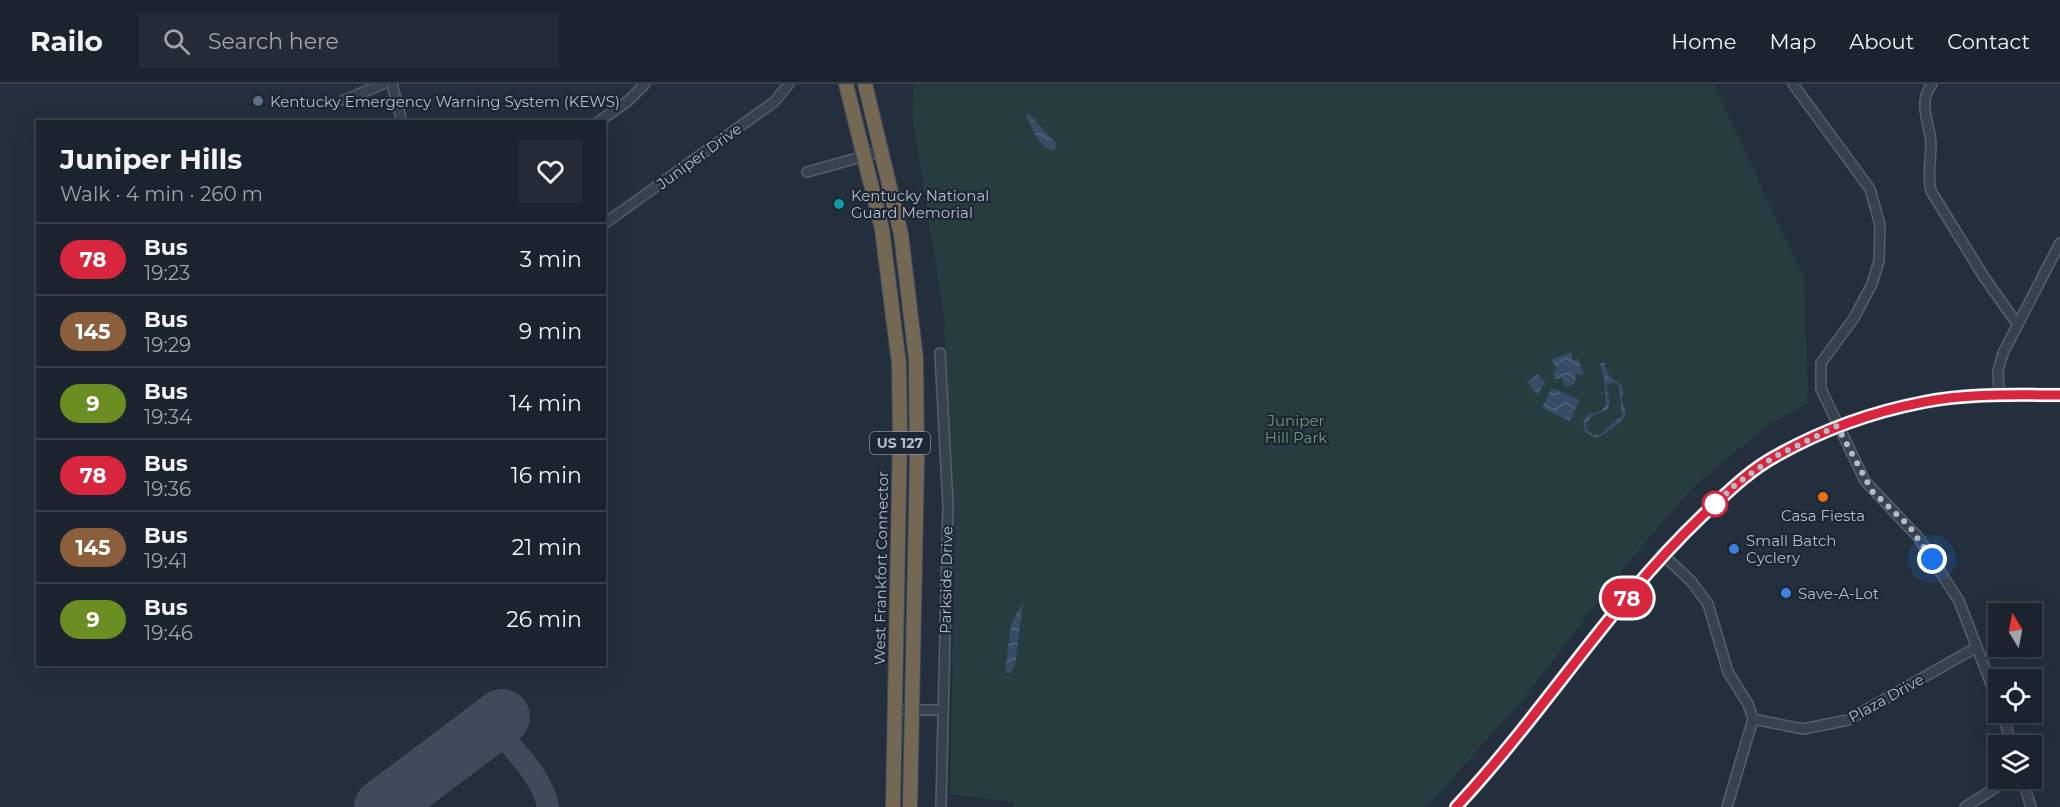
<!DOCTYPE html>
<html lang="en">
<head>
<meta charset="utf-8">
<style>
	:root { --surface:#1b232e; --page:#242b36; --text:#f1f3f6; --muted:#a0a4aa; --line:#39404a }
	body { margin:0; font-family:Montserrat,sans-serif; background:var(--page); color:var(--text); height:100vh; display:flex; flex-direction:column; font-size:22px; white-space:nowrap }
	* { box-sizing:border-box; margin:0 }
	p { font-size:20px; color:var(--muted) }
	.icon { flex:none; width:33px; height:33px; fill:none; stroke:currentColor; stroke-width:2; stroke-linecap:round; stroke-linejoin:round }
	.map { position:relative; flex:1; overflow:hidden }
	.details { position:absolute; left:36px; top:36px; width:570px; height:546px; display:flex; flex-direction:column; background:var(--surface); border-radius:0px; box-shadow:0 6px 24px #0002,0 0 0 2px var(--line) }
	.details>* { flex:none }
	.badge { padding:0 12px; border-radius:20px; font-size:21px; line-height:39px }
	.needle { width:39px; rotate:350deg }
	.controls { position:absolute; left:1988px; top:519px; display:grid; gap:12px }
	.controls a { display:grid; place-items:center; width:54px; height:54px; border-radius:0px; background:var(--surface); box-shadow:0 6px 24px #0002,0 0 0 2px var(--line); font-size:30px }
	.you { position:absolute; width:30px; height:30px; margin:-15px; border:4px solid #fff; border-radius:50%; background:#1a73e8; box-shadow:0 0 0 9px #1a73e833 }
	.map>.badge { position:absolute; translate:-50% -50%; box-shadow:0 0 0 3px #fff }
	.round { display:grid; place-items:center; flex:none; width:63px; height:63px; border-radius:0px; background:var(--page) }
	.headline { display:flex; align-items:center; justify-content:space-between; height:102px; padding:0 24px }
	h1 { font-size:28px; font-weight:700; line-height:45px }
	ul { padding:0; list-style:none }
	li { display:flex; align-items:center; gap:18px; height:72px; padding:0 24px; border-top:2px solid var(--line) }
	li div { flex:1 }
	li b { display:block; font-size:22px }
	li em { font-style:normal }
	li .badge { min-width:66px; font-weight:700; text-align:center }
	header { display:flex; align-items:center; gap:36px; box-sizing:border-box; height:84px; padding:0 30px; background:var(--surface); border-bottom:2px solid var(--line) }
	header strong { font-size:28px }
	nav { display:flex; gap:33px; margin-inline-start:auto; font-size:21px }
	.search { width:420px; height:54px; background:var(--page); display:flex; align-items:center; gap:15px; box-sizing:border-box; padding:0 21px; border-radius:0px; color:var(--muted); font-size:22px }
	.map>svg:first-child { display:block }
	.green { fill:#263c3f }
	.water { fill:url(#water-waves); fill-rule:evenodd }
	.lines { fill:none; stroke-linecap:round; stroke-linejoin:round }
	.taxiway { stroke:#3f4a5a; stroke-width:22 }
	.runway { stroke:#3f4a5a; stroke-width:56 }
	.minor-casing { stroke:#565f6c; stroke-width:12 }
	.major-casing { stroke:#414a57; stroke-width:15 }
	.highway-casing { stroke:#434c59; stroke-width:16 }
	.minor { stroke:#38414e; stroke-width:9 }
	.major { stroke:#56606e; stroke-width:12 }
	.highway { stroke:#746855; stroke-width:14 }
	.line-casing { stroke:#fff; stroke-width:14 }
	.line { stroke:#d7263d; stroke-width:9 }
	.walk { stroke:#b4bcc9; stroke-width:6; stroke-dasharray:0 10.8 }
	.service-dot { fill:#5c6f8a; stroke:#1d2633; stroke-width:2 }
	.culture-dot { fill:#0f9aa8; stroke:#1d2633; stroke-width:2 }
	.food-dot { fill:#e8710a; stroke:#1d2633; stroke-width:2 }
	.stop-dot { fill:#fff; stroke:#d7263d; stroke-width:3 }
	.shop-dot { fill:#3f7fe0; stroke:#1d2633; stroke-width:2 }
	.labels { text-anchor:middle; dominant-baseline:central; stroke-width:4.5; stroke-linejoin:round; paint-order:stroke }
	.shield { fill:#1d2633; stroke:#878f9c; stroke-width:1.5 }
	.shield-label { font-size:14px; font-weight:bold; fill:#b4bcc9 }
	.poi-label { font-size:15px; fill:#b4bcc9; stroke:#1d2633; text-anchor:start }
	.street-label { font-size:15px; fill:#b4bcc9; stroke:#1d2633 }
	.park-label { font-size:15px; fill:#6b9a76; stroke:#1d2633 }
</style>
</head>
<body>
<header>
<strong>Railo</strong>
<div class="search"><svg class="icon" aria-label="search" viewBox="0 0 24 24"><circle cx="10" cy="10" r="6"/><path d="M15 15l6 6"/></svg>Search here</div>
<nav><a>Home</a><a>Map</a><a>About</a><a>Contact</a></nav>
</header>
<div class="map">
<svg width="2060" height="723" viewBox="0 0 2060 723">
	<defs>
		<pattern id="water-waves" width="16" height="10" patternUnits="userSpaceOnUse" patternTransform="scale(1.5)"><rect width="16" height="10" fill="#394c67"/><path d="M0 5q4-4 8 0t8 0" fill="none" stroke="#53647b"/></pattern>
	</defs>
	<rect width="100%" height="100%" fill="#242f3e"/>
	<path class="green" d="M914 0H1714L1804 195 1808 319 1767 342 1693 403 1625 482 1525 613 1427 723H1014L1013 718 950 710 955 448 944 233 912 30Z"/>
	<g class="water">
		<path d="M1028 29 1056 59 1055 67C1035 64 1034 42 1026 33Z"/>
		<path d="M1571 268 1573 277 1578 274 1584 291 1576 290 1575 300 1565 303 1562 294 1555 295 1553 288 1557 285 1551 276Z"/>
		<path d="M1604 278 1609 292 1623 302 1622 315 1626 330C1624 337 1603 353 1595 354L1585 348 1583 339 1588 330 1601 327 1606 322 1604 294 1600 280ZM1610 299H1616L1619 302 1622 331 1602 349 1593 351 1587 345V338L1592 332 1607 326 1610 318 1606 304Z"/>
		<path d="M1538 290 1545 299 1537 311 1527 298Z"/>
		<path d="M1552 304 1580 316 1570 337 1542 324Z"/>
		<path d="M1023 518 1015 581 1010 589H1005L1011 540Z"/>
	</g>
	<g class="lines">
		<path class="taxiway" d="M493 640C511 664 543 692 548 723"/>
		<path class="runway" d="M382 723 502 633"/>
		<g class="minor-casing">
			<g id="minor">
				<path d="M392 0 402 38"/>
				<path d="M1793 0 1870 105 1880 141 1879 177 1872 200 1854 234 1821 279V305L1865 397 1918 453 1959 517 1998 618"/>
				<path d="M1932 0C1917 20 1930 38 1931 60 1931 76 1927 90 1931 107L1984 193 2018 241"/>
				<path d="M344 16 383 0"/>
				<path d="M598 38 628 17 645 0"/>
				<path d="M807 88 883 67"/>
				<path d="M604 140 774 18 789 0"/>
				<path d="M940 269 948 422 941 723"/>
				<path d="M1999 311 1998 287 2003 269 2060 159"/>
				<path d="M1662 470 1691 497 1708 520 1728 588 1748 620 1753 635 1727 723"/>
				<path d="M895 626H943"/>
				<path d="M2002 628 2012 662"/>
				<path d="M1753 635 1803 645 1848 636 1977 563"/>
				<path d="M2022 694 2031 723"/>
				<path d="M1965 723 2011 694"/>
			</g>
		</g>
		<g class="major-casing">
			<path id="major" d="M1456 723C1543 630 1610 520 1702 432 1725 411 1748 387 1776 372 1822 346 1872 328 1924 318 1969 309 2015 311 2060 311"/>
		</g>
		<g class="highway-casing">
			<g id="highway">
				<path d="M846 0 882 145 899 280 900 351 893 723"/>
				<path d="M865 0 901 150 916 275 917 376 910 723"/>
			</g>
		</g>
		<use href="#minor" class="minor"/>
		<use href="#major" class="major"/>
		<use href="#highway" class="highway"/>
	</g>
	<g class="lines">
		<g class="line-casing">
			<path id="line" d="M1456 723C1543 630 1610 520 1702 432 1725 411 1748 387 1776 372 1822 346 1872 328 1924 318 1969 309 2015 311 2060 311"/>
		</g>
		<use href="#line" class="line"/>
		<path class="walk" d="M1715 420 1709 426 1735 401 1774 373 1837 342 1872 407 1909 442 1932 475"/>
	</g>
	<circle class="service-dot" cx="258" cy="17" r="6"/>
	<circle class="culture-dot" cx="839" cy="120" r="6"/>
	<circle class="food-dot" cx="1823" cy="413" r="6"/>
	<circle class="stop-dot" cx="1715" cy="420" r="12"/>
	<g class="shop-dot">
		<circle cx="1734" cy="465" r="6"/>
		<circle cx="1786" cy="509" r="6"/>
	</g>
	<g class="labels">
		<rect class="shield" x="870" y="348" width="60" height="22" rx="4.5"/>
		<g class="shield-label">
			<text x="900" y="359">US 127</text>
		</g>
		<g class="poi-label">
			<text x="270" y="17">Kentucky Emergency Warning System (KEWS)</text>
			<text x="851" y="111">Kentucky National<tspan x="851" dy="17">Guard Memorial</tspan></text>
			<text x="1823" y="431" text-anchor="middle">Casa Fiesta</text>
			<text x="1746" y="456">Small Batch<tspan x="1746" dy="17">Cyclery</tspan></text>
			<text x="1798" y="509">Save-A-Lot</text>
		</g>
		<g class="street-label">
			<text transform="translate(699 72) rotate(-36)">Juniper Drive</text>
			<text transform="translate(881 484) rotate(-89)">West Frankfort Connector</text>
			<text transform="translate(946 496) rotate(-89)">Parkside Drive</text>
			<text transform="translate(1886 614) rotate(-29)">Plaza Drive</text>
		</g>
		<g class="park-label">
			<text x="1296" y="336">Juniper<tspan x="1296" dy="17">Hill Park</tspan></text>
		</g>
	</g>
</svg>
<div class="controls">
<a><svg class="needle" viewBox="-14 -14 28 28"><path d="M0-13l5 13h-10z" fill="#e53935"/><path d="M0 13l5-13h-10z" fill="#a0a4aa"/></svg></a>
<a><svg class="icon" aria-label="locate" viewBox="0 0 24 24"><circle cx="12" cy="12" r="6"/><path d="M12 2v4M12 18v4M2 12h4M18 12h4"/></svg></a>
<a><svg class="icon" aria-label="layers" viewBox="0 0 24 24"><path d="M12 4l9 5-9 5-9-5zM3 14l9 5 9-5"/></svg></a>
</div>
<div class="you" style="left:1932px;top:475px"></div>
<b class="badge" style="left:1627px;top:514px;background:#d7263d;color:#fff">78</b>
<section class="details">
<div class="headline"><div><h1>Juniper Hills</h1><p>Walk · 4 min · 260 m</p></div><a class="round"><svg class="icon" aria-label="heart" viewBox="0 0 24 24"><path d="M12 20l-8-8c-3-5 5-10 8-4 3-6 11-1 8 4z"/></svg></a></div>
<ul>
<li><span class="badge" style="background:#d7263d;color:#fff">78</span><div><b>Bus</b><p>19:23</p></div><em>3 min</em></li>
<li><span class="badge" style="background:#8b5e3c;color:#fff">145</span><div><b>Bus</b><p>19:29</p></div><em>9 min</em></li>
<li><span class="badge" style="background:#6b8e23;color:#fff">9</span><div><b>Bus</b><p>19:34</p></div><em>14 min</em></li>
<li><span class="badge" style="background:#d7263d;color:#fff">78</span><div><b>Bus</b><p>19:36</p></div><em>16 min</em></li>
<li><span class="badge" style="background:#8b5e3c;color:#fff">145</span><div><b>Bus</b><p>19:41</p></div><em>21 min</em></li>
<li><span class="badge" style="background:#6b8e23;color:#fff">9</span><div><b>Bus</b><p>19:46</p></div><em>26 min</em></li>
</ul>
</section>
</div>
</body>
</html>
